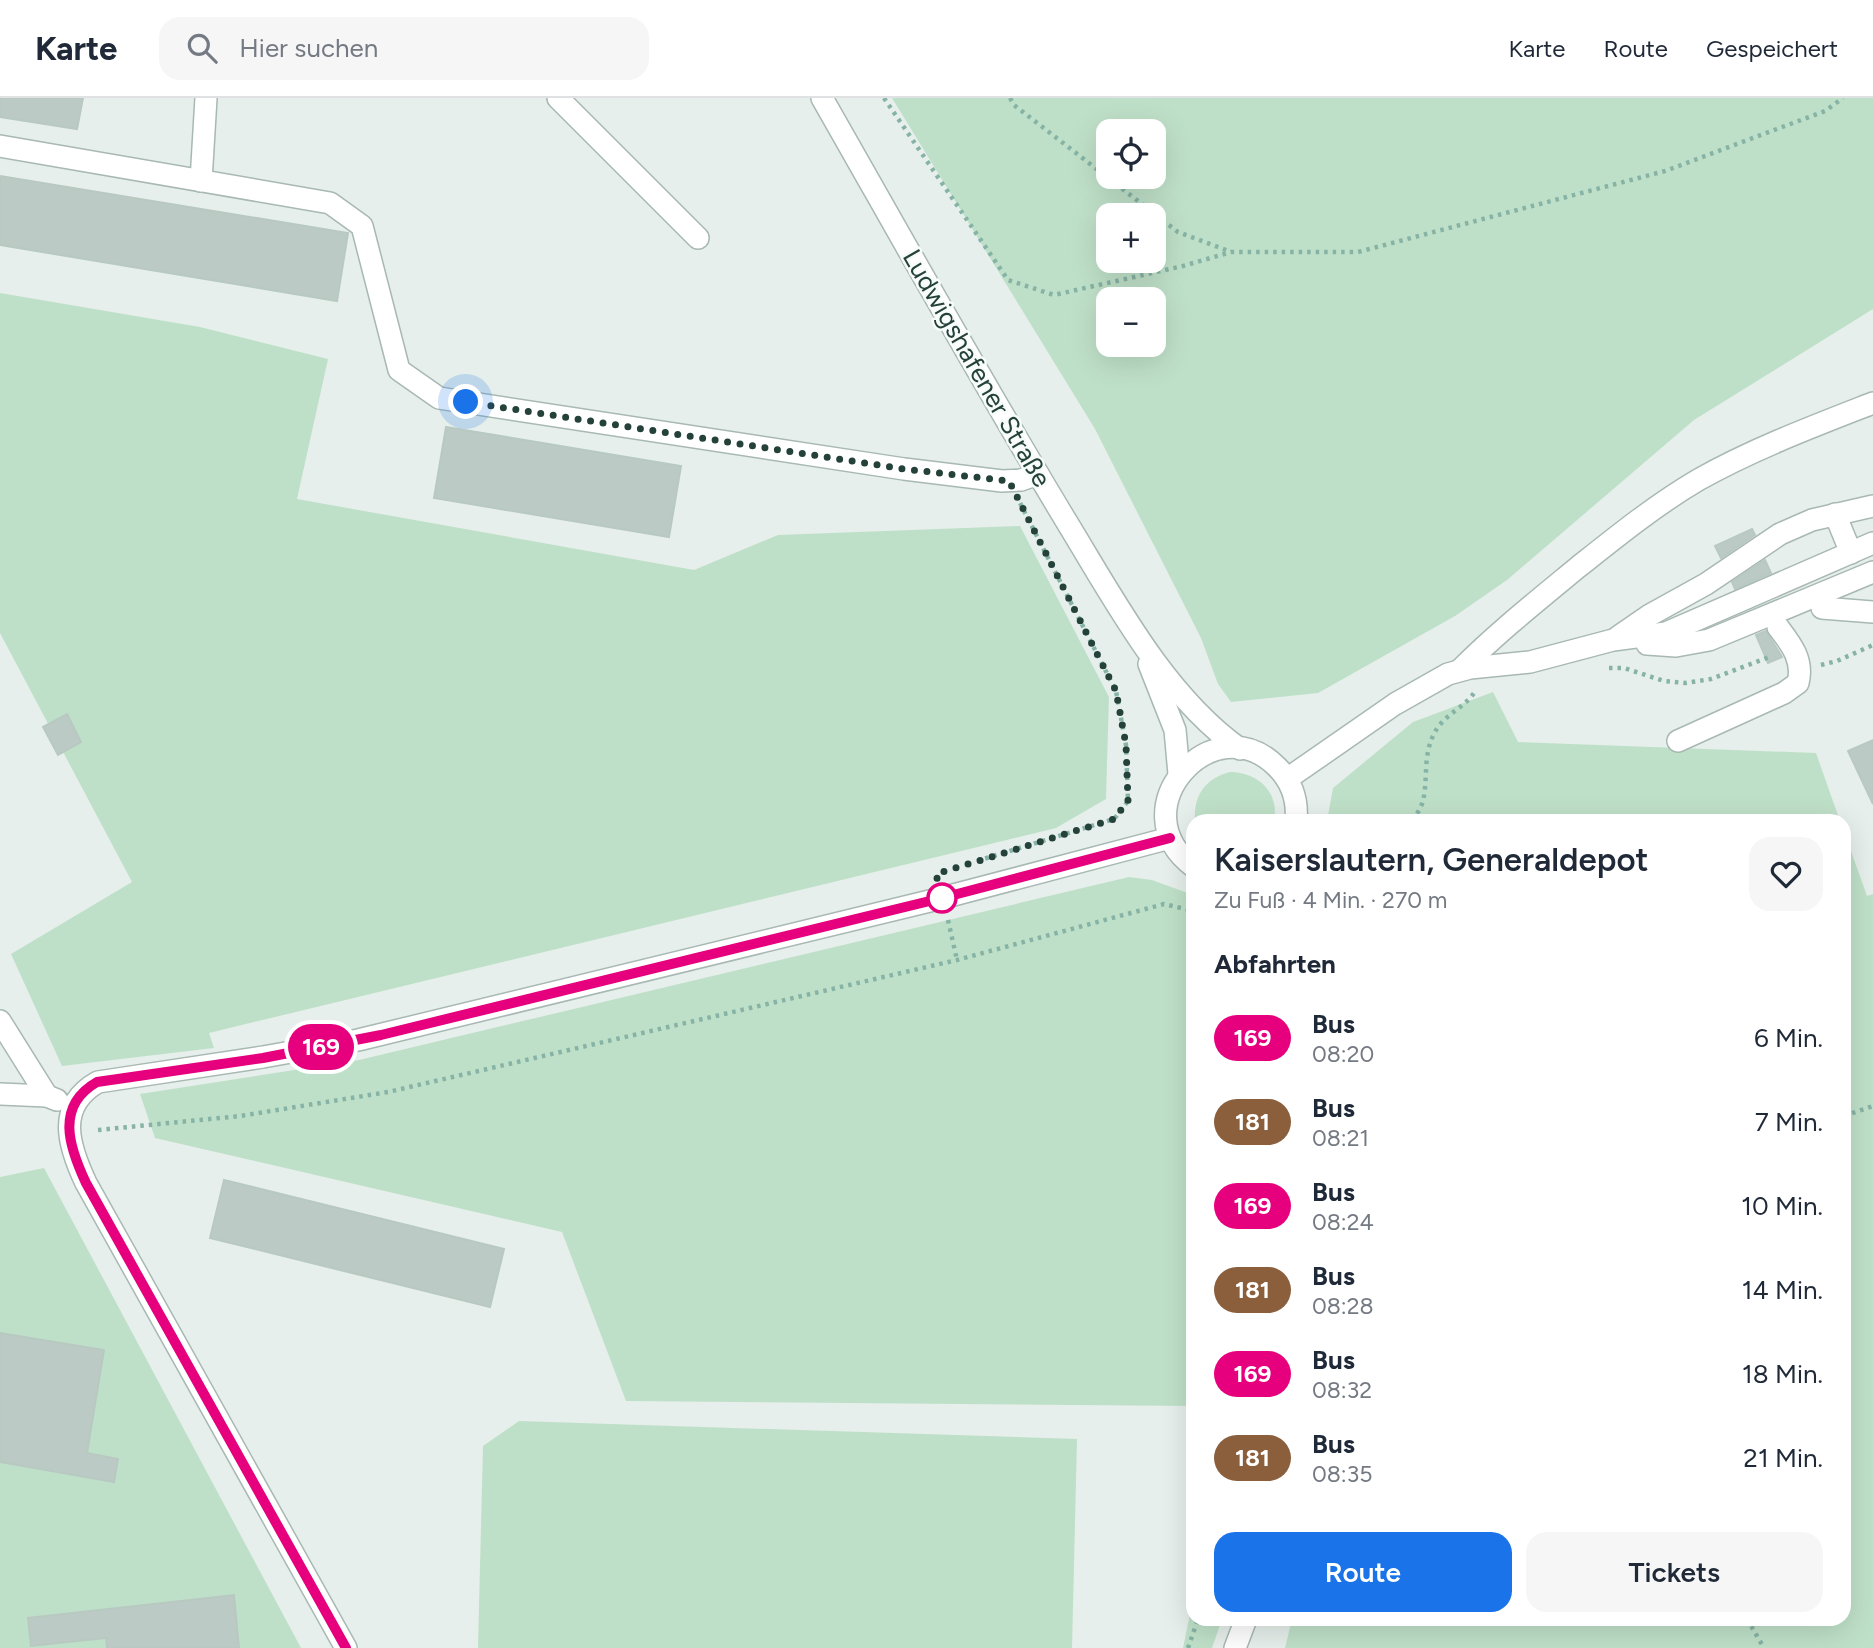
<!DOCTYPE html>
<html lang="de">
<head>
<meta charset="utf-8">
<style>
	:root { --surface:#fff; --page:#f6f6f7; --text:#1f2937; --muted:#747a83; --line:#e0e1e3; --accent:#1a73e8 }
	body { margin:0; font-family:Figtree,sans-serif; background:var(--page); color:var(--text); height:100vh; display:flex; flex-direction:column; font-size:26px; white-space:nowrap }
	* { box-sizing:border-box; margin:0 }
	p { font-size:23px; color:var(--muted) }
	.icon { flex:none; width:38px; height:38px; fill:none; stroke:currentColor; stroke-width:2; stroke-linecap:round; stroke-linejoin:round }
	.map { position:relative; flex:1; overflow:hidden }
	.drawer { position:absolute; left:1186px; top:716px; width:665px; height:812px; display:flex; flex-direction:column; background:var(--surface); border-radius:21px; box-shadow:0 7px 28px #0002 }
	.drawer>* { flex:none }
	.badge { padding:0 14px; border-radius:23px; font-size:24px; line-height:46px }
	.controls { position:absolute; left:1096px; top:21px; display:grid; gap:14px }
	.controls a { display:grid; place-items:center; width:70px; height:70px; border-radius:14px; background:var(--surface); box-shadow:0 7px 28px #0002; font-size:35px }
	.you { position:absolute; width:35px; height:35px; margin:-18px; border:5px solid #fff; border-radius:50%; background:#1a73e8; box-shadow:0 0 0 10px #1a73e833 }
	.map>.badge { position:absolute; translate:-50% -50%; box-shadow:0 0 0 4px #fff }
	h2 { padding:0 28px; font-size:26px; line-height:63px }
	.round { display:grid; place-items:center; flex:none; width:74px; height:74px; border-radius:21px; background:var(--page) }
	.head { display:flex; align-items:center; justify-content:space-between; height:119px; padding:0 28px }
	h1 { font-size:33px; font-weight:600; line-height:52px }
	.action { display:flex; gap:14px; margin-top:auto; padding:14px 28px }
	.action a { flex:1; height:80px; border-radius:21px; background:var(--accent); color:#fff; font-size:28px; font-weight:600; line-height:80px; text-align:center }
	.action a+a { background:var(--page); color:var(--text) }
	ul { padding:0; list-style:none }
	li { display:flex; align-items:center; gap:21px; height:84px; padding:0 28px }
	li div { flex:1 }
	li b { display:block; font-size:26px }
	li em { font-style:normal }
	li .badge { min-width:77px; font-weight:700; text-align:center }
	header { display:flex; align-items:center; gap:42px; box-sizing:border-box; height:98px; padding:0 35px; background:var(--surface); border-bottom:2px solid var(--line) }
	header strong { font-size:33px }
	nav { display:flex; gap:38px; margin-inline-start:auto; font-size:24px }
	.search { width:490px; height:63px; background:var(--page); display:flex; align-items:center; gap:18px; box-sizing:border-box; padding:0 24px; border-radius:21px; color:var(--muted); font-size:26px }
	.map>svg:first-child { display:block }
	.green { fill:#bfe0c8; fill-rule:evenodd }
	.building { fill:#bbcac4; stroke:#b8c9c2; stroke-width:2 }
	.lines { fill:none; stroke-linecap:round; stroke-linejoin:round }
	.minor-casing { stroke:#a8b8b2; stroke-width:24 }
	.path { stroke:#86b3a5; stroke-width:4.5; stroke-dasharray:3.5 5; stroke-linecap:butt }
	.minor { stroke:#fff; stroke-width:21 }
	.line-casing { stroke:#fff; stroke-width:16 }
	.line { stroke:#e6007e; stroke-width:10 }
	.walk { stroke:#24423a; stroke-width:7; stroke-dasharray:0 12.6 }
	.stop-dot { fill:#fff; stroke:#e6007e; stroke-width:3.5 }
	.labels { text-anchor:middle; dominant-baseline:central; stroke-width:5; stroke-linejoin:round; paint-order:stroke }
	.street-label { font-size:26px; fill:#24423a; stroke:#f7fbf9 }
</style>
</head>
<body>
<header>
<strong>Karte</strong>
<div class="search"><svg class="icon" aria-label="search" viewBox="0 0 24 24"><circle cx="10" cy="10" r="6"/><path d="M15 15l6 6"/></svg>Hier suchen</div>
<nav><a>Karte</a><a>Route</a><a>Gespeichert</a></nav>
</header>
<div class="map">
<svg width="1873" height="1550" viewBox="0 0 1873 1550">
	<rect width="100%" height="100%" fill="#e6efeb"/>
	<g class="green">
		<path d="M892 0H1873V211L1694 322 1507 482 1455 518 1318 595 1231 604 1218 586 1201 540 1095 331ZM1108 33H1153V79H1108ZM1108 117H1153V163H1108ZM1153 201V247H1108V201Z"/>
		<path d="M0 195 200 229 328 261 297 401 694 472 778 437 1020 428 1109 599 1106 701 1056 730 209 935 214 950 62 968 11 856 132 784 0 535Z"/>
		<path d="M1493 594 1518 644 1816 655 1840 723H1327L1333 690 1413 624Z"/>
		<path d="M1230 674C1257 674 1280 694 1274 723H1195C1193 697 1206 680 1230 674Z"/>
		<path d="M1845 736 1867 798 1873 796V1550H1285L1292 1521H1844Z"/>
		<path d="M1129 779 1152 782 1193 797V1308L626 1303 562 1134 155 1040 140 996 359 962Z"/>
		<path d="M44 1070 301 1550H0V1079Z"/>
		<path d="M519 1323 1077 1341 1072 1550H478L483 1348Z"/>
		<path d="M1193 1501 1194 1521H1222L1212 1550H1183Z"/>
	</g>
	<g class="building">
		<path d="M0 0H83L77 31 0 19Z"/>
		<path d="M0 78 348 135 337 203 0 147Z"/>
		<path d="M446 329 681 368 669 439 434 400Z"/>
		<path d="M1752 431 1755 437 1721 460 1715 448Z"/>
		<path d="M1765 462 1771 475 1735 491 1732 484Z"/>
		<path d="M1766 533 1782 559 1768 565 1756 537Z"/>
		<path d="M67 616 81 644 58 657 43 629Z"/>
		<path d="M1873 642V706L1848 653Z"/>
		<path d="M224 1082 504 1151 490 1209 210 1140Z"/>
		<path d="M0 1235 104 1252 87 1355 118 1361 114 1384 0 1364Z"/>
		<path d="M234 1497 239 1550H107L106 1540 31 1548 28 1520Z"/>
	</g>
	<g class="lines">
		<g class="minor-casing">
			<g id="minor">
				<path d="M558 0 698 140"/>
				<path d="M822 0C903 142 983 286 1068 426 1115 503 1165 598 1240 651"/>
				<path d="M0 48 330 105 362 128 399 272 439 300 904 371 1002 383 1021 382 1038 376"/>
				<path d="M201 83 206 0"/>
				<path d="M1835 416 1851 455"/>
				<path d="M1822 510 1873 514"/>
				<path d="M1618 539 1650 517 1706 486 1780 436 1812 422 1873 408"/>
				<path d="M1647 546 1676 548 1709 542 1873 474"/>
				<path d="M1149 566 1175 632 1179 676"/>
				<path d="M1461 571C1497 535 1537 503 1577 470 1616 439 1654 408 1698 382 1753 351 1814 328 1873 305"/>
				<path d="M1678 643 1784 595 1798 585C1804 562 1791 546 1778 529"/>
				<path d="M1287 681 1395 606 1448 576 1470 570 1530 564 1613 542 1666 535 1873 445"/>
				<path d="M1194 769C1117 712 1214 605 1277 669 1292 684 1298 702 1296 723"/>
				<path d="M0 923 47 998"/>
				<path d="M0 996 47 998 57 1002"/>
				<path d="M346 1550 86 1085C69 1049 55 1008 98 984L263 959 358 942 942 800 1170 740"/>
				<path d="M1235 1550 1246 1521"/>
			</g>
		</g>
		<g class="path">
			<path d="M884 0 1008 182 1054 197 1183 168 1231 154H1358L1665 73 1825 13 1843 0"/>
			<path d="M1010 0 1014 7 1178 134 1231 154"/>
			<path d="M1821 567 1837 563 1873 547"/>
			<path d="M1609 570H1624L1664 583 1685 585 1711 581 1772 558"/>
			<path d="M1413 723C1416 717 1421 710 1423 703 1428 681 1423 659 1433 638 1442 617 1463 611 1474 595"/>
			<path d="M977 763 1114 721 1128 703 1126 647 1116 593 1020 405"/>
			<path d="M948 822 957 862"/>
			<path d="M1844 1018 1873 1008"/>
			<path d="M98 1032 240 1018 388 994 957 862 1164 806 1194 813"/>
			<path d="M1747 1521 1764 1550"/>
			<path d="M1188 1550 1198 1521"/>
		</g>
		<use href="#minor" class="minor"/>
	</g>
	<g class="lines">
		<g class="line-casing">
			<path id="line" d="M346 1550 86 1085C69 1049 55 1008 97 984L263 960 381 937 942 800 1170 740"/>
		</g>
		<use href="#line" class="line"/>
		<path class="walk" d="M466 304 904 371 1009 383 1116 593 1126 647 1128 703 1114 721 936 776 942 800"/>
	</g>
	<circle class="stop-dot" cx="942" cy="800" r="14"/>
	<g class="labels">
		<g class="street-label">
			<text transform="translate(977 270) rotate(60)">Ludwigshafener Straße</text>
		</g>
	</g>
</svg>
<div class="controls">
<a><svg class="icon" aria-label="locate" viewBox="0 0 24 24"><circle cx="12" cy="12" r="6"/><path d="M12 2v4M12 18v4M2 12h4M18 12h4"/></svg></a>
<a>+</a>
<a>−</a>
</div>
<div class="you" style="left:466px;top:304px"></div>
<b class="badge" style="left:321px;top:949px;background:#e6007e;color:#fff">169</b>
<section class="drawer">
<div class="head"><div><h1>Kaiserslautern, Generaldepot</h1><p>Zu Fuß · 4 Min. · 270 m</p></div><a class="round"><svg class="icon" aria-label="heart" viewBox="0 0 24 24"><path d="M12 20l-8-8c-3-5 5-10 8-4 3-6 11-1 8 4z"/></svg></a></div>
<h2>Abfahrten</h2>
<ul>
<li><span class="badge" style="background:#e6007e;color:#fff">169</span><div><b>Bus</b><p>08:20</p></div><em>6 Min.</em></li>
<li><span class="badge" style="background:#8b5e3c;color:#fff">181</span><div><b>Bus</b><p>08:21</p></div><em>7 Min.</em></li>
<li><span class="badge" style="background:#e6007e;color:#fff">169</span><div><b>Bus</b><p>08:24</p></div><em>10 Min.</em></li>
<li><span class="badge" style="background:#8b5e3c;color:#fff">181</span><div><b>Bus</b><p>08:28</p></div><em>14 Min.</em></li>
<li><span class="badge" style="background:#e6007e;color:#fff">169</span><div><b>Bus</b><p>08:32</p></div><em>18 Min.</em></li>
<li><span class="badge" style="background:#8b5e3c;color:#fff">181</span><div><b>Bus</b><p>08:35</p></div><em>21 Min.</em></li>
</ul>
<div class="action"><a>Route</a><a>Tickets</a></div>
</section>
</div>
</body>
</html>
